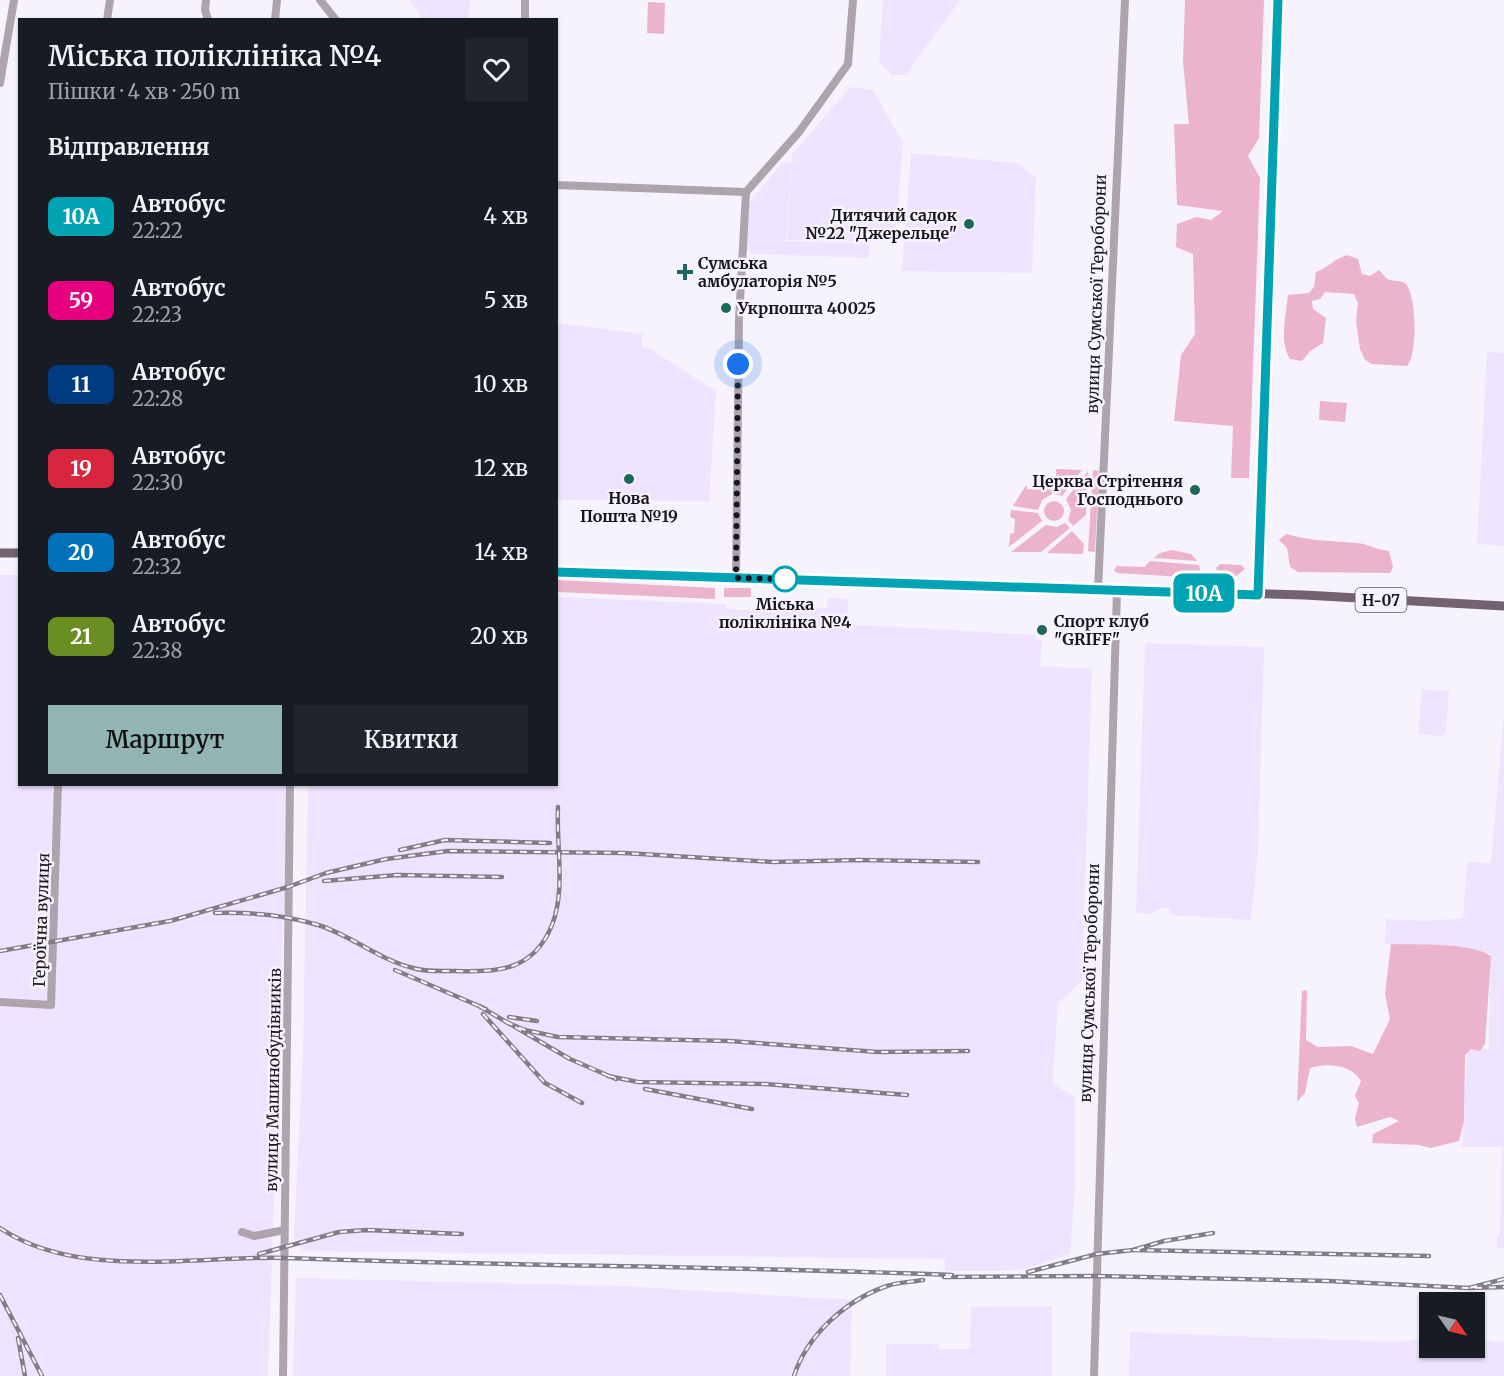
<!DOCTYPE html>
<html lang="uk">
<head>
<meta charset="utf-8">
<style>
	:root { --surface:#171b24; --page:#20242c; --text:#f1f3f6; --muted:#9ea1a6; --accent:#92b4b2 }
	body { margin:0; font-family:Merriweather,serif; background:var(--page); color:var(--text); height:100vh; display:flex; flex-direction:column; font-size:22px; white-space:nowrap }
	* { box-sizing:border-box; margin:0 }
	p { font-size:20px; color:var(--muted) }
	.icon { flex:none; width:33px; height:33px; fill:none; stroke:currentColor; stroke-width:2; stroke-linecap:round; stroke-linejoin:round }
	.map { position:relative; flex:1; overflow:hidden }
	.panel { position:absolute; left:18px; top:18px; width:540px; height:768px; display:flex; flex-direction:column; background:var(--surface); border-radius:0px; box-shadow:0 2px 4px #0004 }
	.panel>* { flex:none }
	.badge { padding:0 12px; border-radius:9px; font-size:21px; line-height:39px }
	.needle { width:39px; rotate:124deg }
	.buttons { position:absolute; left:1419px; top:1292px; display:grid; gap:12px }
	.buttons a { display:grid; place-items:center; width:66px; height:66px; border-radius:0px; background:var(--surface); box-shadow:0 2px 4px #0004; font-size:30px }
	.you { position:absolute; width:30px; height:30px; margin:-15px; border:4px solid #fff; border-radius:50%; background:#1a73e8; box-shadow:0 0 0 9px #1a73e833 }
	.map>.badge { position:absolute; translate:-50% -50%; box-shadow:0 0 0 3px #fff }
	h2 { padding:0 30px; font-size:22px; line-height:54px }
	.round { display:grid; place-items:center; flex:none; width:63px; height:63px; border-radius:0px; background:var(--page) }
	.overview { display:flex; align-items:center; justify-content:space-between; height:102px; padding:0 30px }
	h1 { font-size:28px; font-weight:600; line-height:45px }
	.primary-button { display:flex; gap:12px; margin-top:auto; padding:12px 30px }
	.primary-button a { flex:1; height:69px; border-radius:0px; background:var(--accent); color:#111; font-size:24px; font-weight:600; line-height:69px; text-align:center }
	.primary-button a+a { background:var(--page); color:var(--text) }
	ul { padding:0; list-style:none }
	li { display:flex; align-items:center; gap:18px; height:84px; padding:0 30px }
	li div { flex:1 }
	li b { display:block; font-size:22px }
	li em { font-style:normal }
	li .badge { min-width:66px; font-weight:700; text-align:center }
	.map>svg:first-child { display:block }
	.built { fill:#eee4ff }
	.green { fill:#ecb3cc }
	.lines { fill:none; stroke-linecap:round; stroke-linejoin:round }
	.minor { stroke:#aea4ae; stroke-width:8 }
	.major { stroke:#736372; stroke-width:9 }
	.rail-casing { stroke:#817e87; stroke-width:4.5 }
	.rail { stroke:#f7f3fd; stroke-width:2; stroke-dasharray:7; stroke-linecap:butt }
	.line-casing { stroke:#fff; stroke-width:14 }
	.line { stroke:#00a3b4; stroke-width:9 }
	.walk { stroke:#18151e; stroke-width:6; stroke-dasharray:0 10.8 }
	.poi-dot { fill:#1d675f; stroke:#f7f3fd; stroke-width:2 }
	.stop-dot { fill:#fff; stroke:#00a3b4; stroke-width:3 }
	.labels { text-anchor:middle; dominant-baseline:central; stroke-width:5; stroke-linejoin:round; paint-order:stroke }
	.shield { fill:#f7f3fd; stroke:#5b5861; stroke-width:1.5 }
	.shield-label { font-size:15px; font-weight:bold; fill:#18151e }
	.poi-label { font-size:16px; font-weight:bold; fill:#18151e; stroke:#f7f3fd; text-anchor:start }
	.street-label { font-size:16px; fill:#18151e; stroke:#f7f3fd }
	.stop-label { font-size:16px; font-weight:bold; fill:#18151e; stroke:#f7f3fd }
</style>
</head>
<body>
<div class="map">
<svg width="1504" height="1376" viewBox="0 0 1504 1376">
	<rect width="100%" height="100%" fill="#f7f3fd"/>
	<g class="built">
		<path d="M409 0H470L469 19H423Z"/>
		<path d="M883 0H960L906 75H891L879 61Z"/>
		<path d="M851 87 873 90 903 143 895 242 787 240 792 154Z"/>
		<path d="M911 153 1018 163 1036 178 1032 273 902 271Z"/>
		<path d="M783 162 791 163 786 241 869 243V258L751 254V250H747L748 204Z"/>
		<path d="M557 323 642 334V347L650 349 716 391 709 501 557 500Z"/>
		<path d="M1487 352 1504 353V546L1477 544Z"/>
		<path d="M0 575H19L20 784 288 785 268 1376H0Z"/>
		<path d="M557 597 726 604V609L764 611V605L827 608 828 598 848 599 847 624 1036 635V639L1042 640 1040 666 1092 669 1082 981 1058 1003 1053 1074V1084L1075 1097V1187L1070 1254 1026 1269 1000 1271H945V1259L301 1251 294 1237 303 1051 308 785 556 784Z"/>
		<path d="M1145 643 1264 647 1258 852 1251 920 1173 915 1168 908 1160 909 1151 914 1136 913Z"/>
		<path d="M1422 689 1449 691 1446 733 1441 736 1418 734Z"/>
		<path d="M1504 714V1248H1497V1236L1500 1235 1502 1147H1462L1468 1048 1489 1049 1490 953 1385 944 1386 919 1424 921 1463 918 1467 862 1491 863Z"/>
		<path d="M296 1278 624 1286 852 1300 850 1376H293Z"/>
		<path d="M1052 1306V1376H886V1344H939V1349H970L971 1307Z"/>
		<path d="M1130 1332 1393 1342 1429 1338 1430 1347H1474L1475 1340 1504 1342V1376H1129Z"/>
	</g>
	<g class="green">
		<path d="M1185 0H1264L1259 138 1248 156 1260 178 1249 478H1231L1233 426 1174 421 1181 355 1195 334 1193 254 1176 247 1177 224 1196 217 1211 220 1223 211 1177 205 1174 124H1189L1183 62Z"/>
		<path d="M648 2 665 3 664 34 647 33Z"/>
		<path d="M1347 255 1358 259 1362 274 1370 276 1379 270 1387 279C1394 282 1405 279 1408 287 1416 302 1418 353 1407 366L1372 364 1365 360 1360 349 1356 321 1358 303 1354 294 1325 292 1320 299 1312 301 1313 309 1326 318 1323 343 1310 351 1302 361 1290 359C1279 341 1286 315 1288 295L1309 293 1314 287 1316 272C1328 268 1332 260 1347 255Z"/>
		<path d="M1320 401 1347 403 1345 422 1319 420Z"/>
		<path d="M1056 469 1082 470 1062 496 1056 494Z"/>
		<path d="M1093 470 1099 471 1095 552 1088 551Z"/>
		<path d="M1088 471 1086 515 1073 526 1068 520 1071 510 1066 499Z"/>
		<path d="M1050 479 1052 494 1042 500 1038 510 1013 506 1026 485 1028 490Z"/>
		<circle cx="1054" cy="511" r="10"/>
		<path d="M1011 510 1038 513 1042 521 1009 547 1010 534 1014 533 1015 519 1010 517Z"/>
		<path d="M1065 523 1070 528 1041 552H1011L1046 525 1057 527Z"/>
		<path d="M1072 531 1084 544 1083 554 1047 553Z"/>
		<path d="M1286 534C1310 541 1332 541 1357 543 1368 544 1377 550 1389 551L1393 567 1390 573 1298 572 1290 567 1287 548 1279 540Z"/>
		<path d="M1172 550 1191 554 1197 561 1154 558 1160 553Z"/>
		<path d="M1150 561 1199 565 1202 576 1200 578 1117 573 1114 570 1117 566 1144 567Z"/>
		<path d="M1220 564 1241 565 1245 569 1235 577 1219 576 1216 568Z"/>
		<path d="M557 580 715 588V599L557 592Z"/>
		<rect x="724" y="588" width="27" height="9"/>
		<path d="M1391 944C1417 945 1470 942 1491 956L1485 1044 1480 1051 1471 1049 1465 1055 1464 1121 1459 1141 1431 1148 1419 1145 1372 1143 1373 1134 1399 1121 1390 1117 1357 1127 1355 1118 1359 1103 1355 1096 1361 1081C1352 1065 1327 1062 1310 1068L1305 1093 1297 1102 1302 991 1307 990 1306 1040 1318 1047 1351 1046 1373 1054 1390 1019 1385 994Z"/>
	</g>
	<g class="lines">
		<g class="minor">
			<path d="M206 0 205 10 208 20"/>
			<path d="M320 0 336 20"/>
			<path d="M107 20 110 0"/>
			<path d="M275 20 277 0"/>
			<path d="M525 20V0"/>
			<path d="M0 83 14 0"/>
			<path d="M556 185 746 192 799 132 848 64 853 0"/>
			<path d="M736 578 739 319 746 192"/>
			<path d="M1098 590 1125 0"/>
			<path d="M0 1002 51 1005 58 784"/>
			<path d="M242 1232 254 1236 284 1230"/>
			<path d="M283 1376 290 784"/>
			<path d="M1094 1376 1117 590"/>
		</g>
		<g class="major">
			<path d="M0 553H20"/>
			<path d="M556 572 1304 595 1504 606"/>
			<path d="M1258 595 1278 0"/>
		</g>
		<g class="rail-casing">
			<g id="rail">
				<path d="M400 850 445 840 550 843"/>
				<path d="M324 881 397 875 502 877"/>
				<path d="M215 913C250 912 285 915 318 925 351 935 379 960 413 968 426 972 441 971 454 971 497 972 533 972 552 925 566 890 556 844 558 807"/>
				<path d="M0 951 170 921 288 887 326 873 386 859 448 851 624 853 773 862 860 860 978 862"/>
				<path d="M395 970 486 1009"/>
				<path d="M479 1006 570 1059 616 1079"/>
				<path d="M483 1014 545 1083 582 1103"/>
				<path d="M509 1017 537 1021"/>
				<path d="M506 1022 525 1030 558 1037 729 1041 878 1052 968 1051"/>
				<path d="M608 1076 638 1082 765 1084 907 1095"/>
				<path d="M645 1089 752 1109"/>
				<path d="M0 1228C79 1281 197 1255 287 1258 509 1266 730 1266 952 1275"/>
				<path d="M1133 1250 1429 1256"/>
				<path d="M259 1254 339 1232 366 1230 462 1234"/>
				<path d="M1028 1272 1097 1254 1133 1250 1164 1241 1213 1233"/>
				<path d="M944 1277 1096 1276 1329 1281 1469 1288"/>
				<path d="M1504 1279 1469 1288 1504 1287"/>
				<path d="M0 1295 42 1376"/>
				<path d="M18 1338 25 1376"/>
				<path d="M794 1376C807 1335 846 1300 887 1286 898 1282 912 1282 923 1280"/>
			</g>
		</g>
		<use href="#rail" class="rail"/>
	</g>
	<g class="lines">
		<g class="line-casing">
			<path id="line" d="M556 572 1258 595 1278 0"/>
		</g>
		<use href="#line" class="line"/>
		<path class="walk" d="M738 364 736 578 785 579"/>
	</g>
	<g class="poi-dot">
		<circle cx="969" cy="224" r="6"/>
		<path d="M682 263h6v6h6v6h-6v6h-6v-6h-6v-6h6z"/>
		<circle cx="726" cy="308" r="6"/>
		<circle cx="629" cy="479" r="6"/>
		<circle cx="1195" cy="490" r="6"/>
		<circle cx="1042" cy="630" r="6"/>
	</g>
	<circle class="stop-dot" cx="785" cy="579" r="12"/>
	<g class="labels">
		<rect class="shield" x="1355.5" y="588" width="51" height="24" rx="4.5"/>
		<g class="shield-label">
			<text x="1381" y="600">Н-07</text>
		</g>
		<g class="poi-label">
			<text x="957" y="215" text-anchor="end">Дитячий садок<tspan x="957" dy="18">№22 "Джерельце"</tspan></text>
			<text x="698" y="263">Сумська<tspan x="698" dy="18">амбулаторія №5</tspan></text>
			<text x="738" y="308">Укрпошта 40025</text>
			<text x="1183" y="481" text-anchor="end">Церква Стрітення<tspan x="1183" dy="18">Господнього</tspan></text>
			<text x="629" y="498" text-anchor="middle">Нова<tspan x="629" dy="18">Пошта №19</tspan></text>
			<text x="1054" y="621">Спорт клуб<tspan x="1054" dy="18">"GRIFF"</tspan></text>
		</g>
		<g class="street-label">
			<text transform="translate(1096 294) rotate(-88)">вулиця Сумської Тероборони</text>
			<text transform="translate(41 920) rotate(-88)">Героїчна вулиця</text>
			<text transform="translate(1089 983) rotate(-88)">вулиця Сумської Тероборони</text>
			<text transform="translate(273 1080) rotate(-89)">вулиця Машинобудівників</text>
		</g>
		<g class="stop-label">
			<text x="785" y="604">Міська<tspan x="785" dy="18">поліклініка №4</tspan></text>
		</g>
	</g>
</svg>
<div class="buttons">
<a><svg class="needle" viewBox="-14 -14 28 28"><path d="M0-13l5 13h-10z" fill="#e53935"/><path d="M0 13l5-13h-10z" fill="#9ea1a6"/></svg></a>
</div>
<div class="you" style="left:738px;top:364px"></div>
<b class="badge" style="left:1204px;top:593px;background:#00a3b4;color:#fff">10А</b>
<section class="panel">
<div class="overview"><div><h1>Міська поліклініка №4</h1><p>Пішки · 4 хв · 250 m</p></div><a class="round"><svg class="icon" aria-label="heart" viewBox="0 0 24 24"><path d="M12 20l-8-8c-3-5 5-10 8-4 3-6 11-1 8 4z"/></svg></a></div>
<h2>Відправлення</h2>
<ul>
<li><span class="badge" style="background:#00a3b4;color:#fff">10А</span><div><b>Автобус</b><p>22:22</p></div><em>4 хв</em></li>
<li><span class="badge" style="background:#e6007e;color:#fff">59</span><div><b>Автобус</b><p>22:23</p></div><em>5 хв</em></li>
<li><span class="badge" style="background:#003b80;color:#fff">11</span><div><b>Автобус</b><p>22:28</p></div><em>10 хв</em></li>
<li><span class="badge" style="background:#d7263d;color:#fff">19</span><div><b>Автобус</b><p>22:30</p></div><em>12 хв</em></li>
<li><span class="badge" style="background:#0072bc;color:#fff">20</span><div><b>Автобус</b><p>22:32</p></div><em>14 хв</em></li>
<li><span class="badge" style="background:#6b8e23;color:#fff">21</span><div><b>Автобус</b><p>22:38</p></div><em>20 хв</em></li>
</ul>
<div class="primary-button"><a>Маршрут</a><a>Квитки</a></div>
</section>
</div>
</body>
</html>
